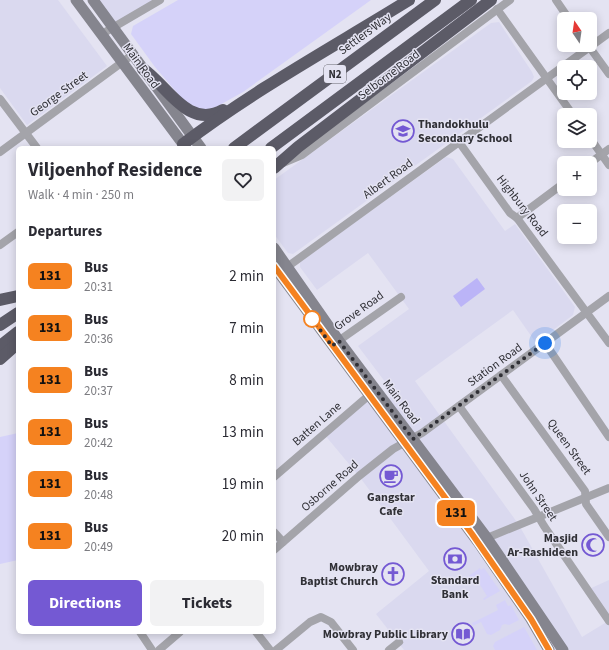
<!DOCTYPE html>
<html lang="en">
<head>
<meta charset="utf-8">
<style>
	:root { --surface:#fff; --page:#f2f2f3; --text:#2b2b33; --muted:#7c7c81; --accent:#7459d3 }
	body { margin:0; font-family:"Source Sans 3",sans-serif; background:var(--page); color:var(--text); height:100vh; display:flex; flex-direction:column; font-size:15px; white-space:nowrap }
	* { box-sizing:border-box; margin:0 }
	p { font-size:13px; color:var(--muted) }
	.icon { flex:none; width:22px; height:22px; fill:none; stroke:currentColor; stroke-width:2; stroke-linecap:round; stroke-linejoin:round }
	.map { position:relative; flex:1; overflow:hidden }
	.sheet { position:absolute; left:16px; top:146px; width:260px; height:488px; display:flex; flex-direction:column; background:var(--surface); border-radius:6px; box-shadow:0 2px 10px #0003 }
	.sheet>* { flex:none }
	.badge { padding:0 8px; border-radius:6px; font-size:14px; line-height:26px }
	.needle { width:26px; rotate:347deg }
	.buttons { position:absolute; left:557px; top:12px; display:grid; gap:8px }
	.buttons a { display:grid; place-items:center; width:40px; height:40px; border-radius:6px; background:var(--surface); box-shadow:0 2px 10px #0003; font-size:20px }
	.you { position:absolute; width:20px; height:20px; margin:-10px; border:3px solid #fff; border-radius:50%; background:#1a73e8; box-shadow:0 0 0 6px #1a73e833 }
	.map>.badge { position:absolute; translate:-50% -50%; box-shadow:0 0 0 2px #fff }
	h2 { padding:0 12px; font-size:15px; line-height:36px }
	.round { display:grid; place-items:center; flex:none; width:42px; height:42px; border-radius:6px; background:var(--page) }
	.head { display:flex; align-items:center; justify-content:space-between; height:68px; padding:0 12px }
	h1 { font-size:19px; font-weight:700; line-height:30px }
	.button { display:flex; gap:8px; margin-top:auto; padding:8px 12px }
	.button a { flex:1; height:46px; border-radius:6px; background:var(--accent); color:#fff; font-size:16px; font-weight:700; line-height:46px; text-align:center }
	.button a+a { background:var(--page); color:var(--text) }
	ul { padding:0; list-style:none }
	li { display:flex; align-items:center; gap:12px; height:52px; padding:0 12px }
	li div { flex:1 }
	li b { display:block; font-size:15px }
	li em { font-style:normal }
	li .badge { min-width:44px; font-weight:700; text-align:center }
	.map>svg:first-child { display:block }
	.built { fill:#dad9ef }
	.green { fill:#d5d2f9 }
	.water { fill:#bbb4f7 }
	.lines { fill:none; stroke-linecap:round; stroke-linejoin:round }
	.minor { stroke:#a4a4aa; stroke-width:8 }
	.secondary { stroke:#85858e; stroke-width:11 }
	.motorway { stroke:#5c5b67; stroke-width:12 }
	.line-casing { stroke:#fff; stroke-width:9 }
	.line { stroke:#f58220; stroke-width:6 }
	.walk { stroke:#303036; stroke-width:4; stroke-dasharray:0 7.2 }
	.stop-dot { fill:#fff; stroke:#f58220; stroke-width:2 }
	.labels { text-anchor:middle; dominant-baseline:central; stroke-width:3; stroke-linejoin:round; paint-order:stroke }
	.shield { fill:#e4e3f2; stroke:#66666e; stroke-width:1 }
	.shield-label { font-size:11px; font-weight:bold; fill:#303036 }
	.street-label { font-size:12px; fill:#303036; stroke:#e4e3f2 }
	.poi-label { font-size:12px; font-weight:bold; fill:#303036; stroke:#e4e3f2; text-anchor:end }
</style>
</head>
<body>
<div class="map">
<svg width="609" height="650" viewBox="0 0 609 650">
	<rect width="100%" height="100%" fill="#e4e3f2"/>
	<g class="built">
		<path d="M0 0H58L107 66 27 125 0 88Z"/>
		<path d="M93 0H160L114 27Z"/>
		<path d="M499 22 532 72 534 77 532 81 293 254 288 253 274 234V180L491 23Z"/>
		<path d="M446 157 453 159 505 231 515 224 575 307 573 315 536 343 513 310 415 381 519 525 582 637 605 623 606 617 587 590 609 580V650H404L376 614 429 571 359 476 324 434 376 389 384 400 395 395 358 346 409 309 368 253 317 290 300 267V262Z"/>
	</g>
	<g class="green">
		<path d="M178 0H371L243 92 216 107 205 110 200 109 184 101 155 67 131 34 133 26Z"/>
		<path d="M18 433V560L0 564V437Z"/>
		<path d="M480 568 481 570 484 568 500 591 484 600 483 599 487 596 477 580 470 583 466 578Z"/>
		<path d="M505 600 508 606 511 605 519 620 509 625 505 624 502 625 500 630 491 635 487 634 481 622 473 626 472 623 498 610 496 605Z"/>
		<path d="M524 627 537 650H495L493 646 495 642Z"/>
	</g>
	<path class="water" d="M477 278 485 289 461 307 453 296Z"/>
	<g class="lines">
		<g class="minor">
			<path d="M556 0 569 19"/>
			<path d="M497 9 573 115"/>
			<path d="M102 34 160 0"/>
			<path d="M588 45 609 74"/>
			<path d="M0 99 37 148"/>
			<path d="M590 138 609 165"/>
			<path d="M459 142 510 213 517 218 609 343"/>
			<path d="M0 152 132 55"/>
			<path d="M283 163 302 155 510 0"/>
			<path d="M590 163 609 149"/>
			<path d="M517 218 564 183"/>
			<path d="M0 245 18 232"/>
			<path d="M283 270 609 33"/>
			<path d="M545 343 609 437"/>
			<path d="M334 344 401 297"/>
			<path d="M501 375 585 491 586 504 609 537"/>
			<path d="M459 406 534 509 544 526 609 621"/>
			<path d="M274 477 374 391"/>
			<path d="M274 532 283 542"/>
			<path d="M482 540 609 488"/>
			<path d="M274 550 359 476 393 449 422 433 609 296"/>
			<path d="M140 632 152 650"/>
			<path d="M256 632 270 650"/>
			<path d="M159 650 180 632"/>
			<path d="M276 650 310 622 321 617 331 622 353 650"/>
			<path d="M389 650 399 642"/>
		</g>
		<g class="secondary">
			<path d="M76 0 186 148"/>
			<path d="M93 0 201 148"/>
			<path d="M274 248 339 341 487 538 563 650"/>
			<path d="M274 266 478 542 531 619 549 650"/>
		</g>
		<g class="motorway">
			<path d="M143 69C167 85 188 130 223 110"/>
			<path d="M183 144C254 90 333 47 409 0"/>
			<path d="M234 148 435 0"/>
			<path d="M271 148 471 0"/>
			<path d="M274 168 298 147 491 0"/>
			<path d="M0 300 18 296"/>
			<path d="M0 325 18 313"/>
			<path d="M0 346 18 332"/>
			<path d="M0 359 18 343"/>
		</g>
	</g>
	<g class="lines">
		<g class="line-casing">
			<path id="line" d="M274 266 472 534 531 619 549 650"/>
		</g>
		<use href="#line" class="line"/>
		<path class="walk" d="M312 319 332 346 339 341 413 439 545 343"/>
	</g>
	<defs>
		<g id="school-ring" transform="scale(1.15)"><circle r="9.5" fill="#e4e3f2" stroke="#7459d3" stroke-width="1.5"/><path d="M0-5L7-2L0 1L-7-2ZM-4 1L0 2.5L4 1V4Q0 6-4 4Z" fill="#7459d3"/></g>
		<g id="cafe-ring" transform="scale(1.15)"><circle r="9.5" fill="#e4e3f2" stroke="#7459d3" stroke-width="1.5"/><path d="M-5.5-4.5H6V0H3Q3 3.5 0 3.5H-2.5Q-5.5 3.5-5.5 0ZM3-3.2v2h1.7v-2ZM-6 4.5H4V6H-6Z" fill="#7459d3"/></g>
		<g id="mosque-ring" transform="scale(1.15)"><circle r="9.5" fill="#e4e3f2" stroke="#7459d3" stroke-width="1.5"/><path d="M3.5-4.9A6 6 0 1 0 3.5 4.9A5 5 0 1 1 3.5-4.9Z" fill="#7459d3"/></g>
		<g id="bank-ring" transform="scale(1.15)"><circle r="9.5" fill="#e4e3f2" stroke="#7459d3" stroke-width="1.5"/><path d="M-6-4H6V4H-6ZM0-2.3a2.3 2.3 0 1 0 0 4.6a2.3 2.3 0 1 0 0-4.6Z" fill="#7459d3"/></g>
		<g id="church-ring" transform="scale(1.15)"><circle r="9.5" fill="#e4e3f2" stroke="#7459d3" stroke-width="1.5"/><path d="M-1.2-6h2.4v3.5h3.3v2.4h-3.3V6h-2.4V-.1h-3.3v-2.4h3.3Z" fill="#7459d3"/></g>
		<g id="library-ring" transform="scale(1.15)"><circle r="9.5" fill="#e4e3f2" stroke="#7459d3" stroke-width="1.5"/><path d="M-6-4Q-3-5.5-.7-3.5V5Q-3 3-6 4ZM6-4Q3-5.5 .7-3.5V5Q3 3 6 4Z" fill="#7459d3"/></g>
	</defs>
	<g fill-rule="evenodd">
		<use href="#school-ring" x="403" y="131"/>
		<use href="#cafe-ring" x="391" y="476"/>
		<use href="#mosque-ring" x="593" y="545"/>
		<use href="#bank-ring" x="455" y="559"/>
		<use href="#church-ring" x="393" y="574"/>
		<use href="#library-ring" x="463" y="634"/>
	</g>
	<circle class="stop-dot" cx="312" cy="319" r="8"/>
	<g class="labels">
		<rect class="shield" x="324" y="65" width="22" height="18" rx="3"/>
		<g class="shield-label">
			<text x="335" y="74">N2</text>
		</g>
		<g class="street-label">
			<text transform="translate(365 34) rotate(-36)">Settlers Way</text>
			<text transform="translate(141 66) rotate(54)">Main Road</text>
			<text transform="translate(389 75) rotate(-37)">Selborne Road</text>
			<text transform="translate(59 94) rotate(-36)">George Street</text>
			<text transform="translate(388 179) rotate(-36)">Albert Road</text>
			<text transform="translate(522 206) rotate(52)">Highbury Road</text>
			<text transform="translate(359 311) rotate(-36)">Grove Road</text>
			<text transform="translate(495 365) rotate(-36)">Station Road</text>
			<text transform="translate(401 402) rotate(53)">Main Road</text>
			<text transform="translate(317 424) rotate(-41)">Batten Lane</text>
			<text transform="translate(569 447) rotate(54)">Queen Street</text>
			<text transform="translate(330 486) rotate(-41)">Osborne Road</text>
			<text transform="translate(538 496) rotate(56)">John Street</text>
		</g>
		<g class="poi-label">
			<text x="418" y="124" text-anchor="start">Thandokhulu<tspan x="418" dy="14">Secondary School</tspan></text>
			<text x="391" y="497" text-anchor="middle">Gangstar<tspan x="391" dy="14">Cafe</tspan></text>
			<text x="578" y="538">Masjid<tspan x="578" dy="14">Ar-Rashideen</tspan></text>
			<text x="378" y="567">Mowbray<tspan x="378" dy="14">Baptist Church</tspan></text>
			<text x="455" y="580" text-anchor="middle">Standard<tspan x="455" dy="14">Bank</tspan></text>
			<text x="448" y="634">Mowbray Public Library</text>
		</g>
	</g>
</svg>
<div class="buttons">
<a><svg class="needle" viewBox="-14 -14 28 28"><path d="M0-13l5 13h-10z" fill="#e53935"/><path d="M0 13l5-13h-10z" fill="#7c7c81"/></svg></a>
<a><svg class="icon" aria-label="locate" viewBox="0 0 24 24"><circle cx="12" cy="12" r="6"/><path d="M12 2v4M12 18v4M2 12h4M18 12h4"/></svg></a>
<a><svg class="icon" aria-label="layers" viewBox="0 0 24 24"><path d="M12 4l9 5-9 5-9-5zM3 14l9 5 9-5"/></svg></a>
<a>+</a>
<a>−</a>
</div>
<div class="you" style="left:545px;top:343px"></div>
<b class="badge" style="left:456px;top:513px;background:#f58220;color:#111">131</b>
<section class="sheet">
<div class="head"><div><h1>Viljoenhof Residence</h1><p>Walk · 4 min · 250 m</p></div><a class="round"><svg class="icon" aria-label="heart" viewBox="0 0 24 24"><path d="M12 20l-8-8c-3-5 5-10 8-4 3-6 11-1 8 4z"/></svg></a></div>
<h2>Departures</h2>
<ul>
<li><span class="badge" style="background:#f58220;color:#111">131</span><div><b>Bus</b><p>20:31</p></div><em>2 min</em></li>
<li><span class="badge" style="background:#f58220;color:#111">131</span><div><b>Bus</b><p>20:36</p></div><em>7 min</em></li>
<li><span class="badge" style="background:#f58220;color:#111">131</span><div><b>Bus</b><p>20:37</p></div><em>8 min</em></li>
<li><span class="badge" style="background:#f58220;color:#111">131</span><div><b>Bus</b><p>20:42</p></div><em>13 min</em></li>
<li><span class="badge" style="background:#f58220;color:#111">131</span><div><b>Bus</b><p>20:48</p></div><em>19 min</em></li>
<li><span class="badge" style="background:#f58220;color:#111">131</span><div><b>Bus</b><p>20:49</p></div><em>20 min</em></li>
</ul>
<div class="button"><a>Directions</a><a>Tickets</a></div>
</section>
</div>
</body>
</html>
